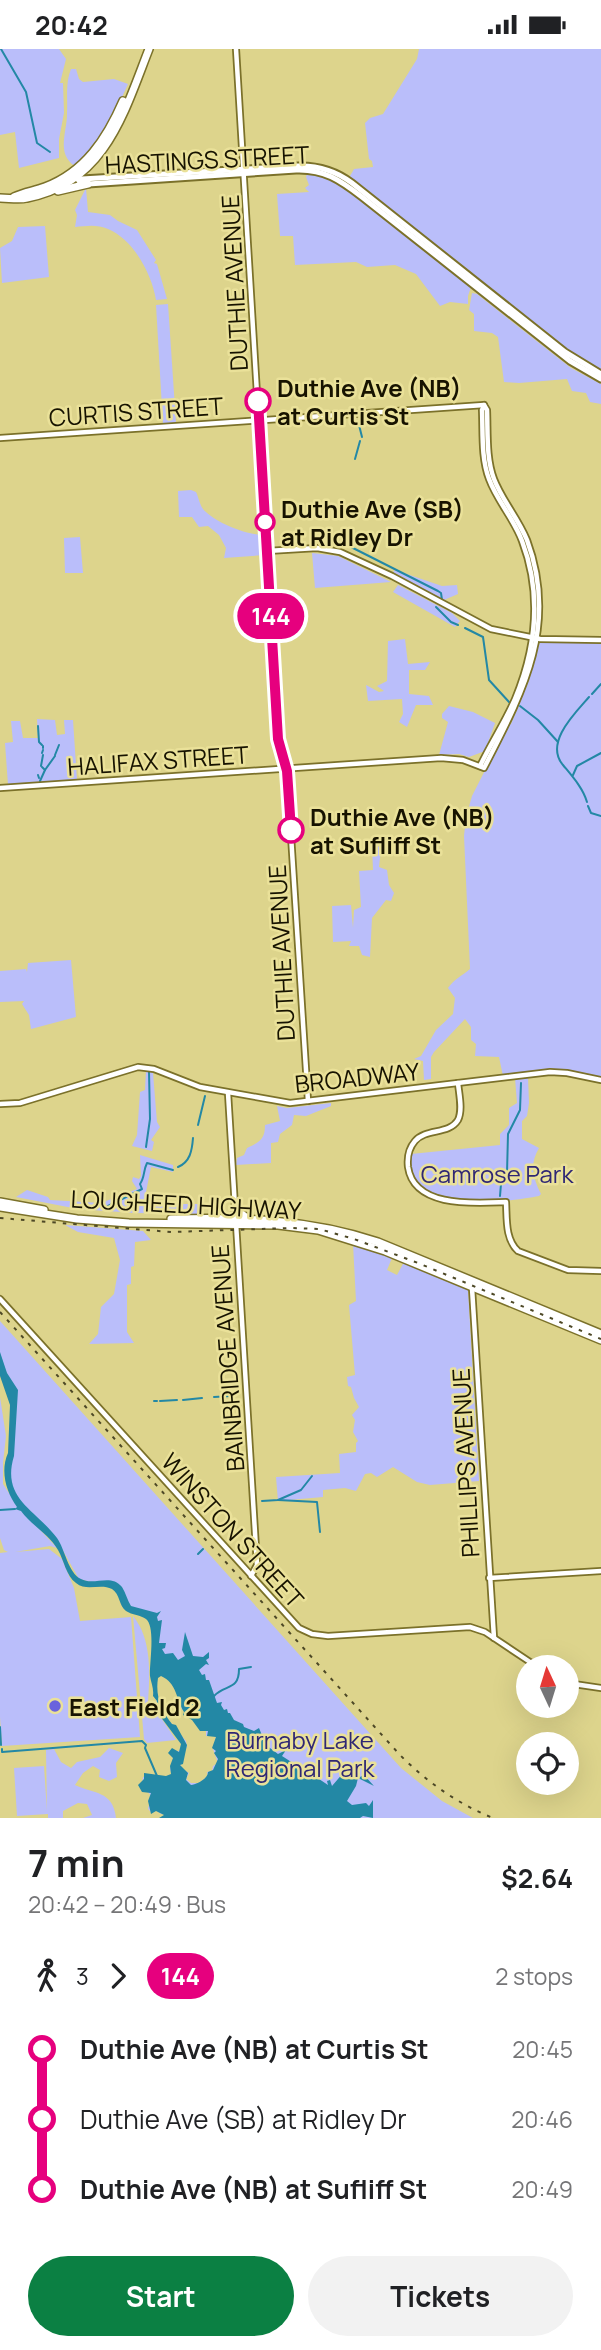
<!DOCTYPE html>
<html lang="en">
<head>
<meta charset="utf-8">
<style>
	:root { --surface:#fff; --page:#f2f2f2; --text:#202124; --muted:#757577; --accent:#0b8043 }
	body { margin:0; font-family:Manrope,sans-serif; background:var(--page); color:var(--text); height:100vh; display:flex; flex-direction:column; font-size:26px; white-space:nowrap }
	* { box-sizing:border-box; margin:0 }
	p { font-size:23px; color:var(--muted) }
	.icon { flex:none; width:38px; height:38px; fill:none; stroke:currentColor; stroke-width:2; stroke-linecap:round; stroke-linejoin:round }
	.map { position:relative; height:1769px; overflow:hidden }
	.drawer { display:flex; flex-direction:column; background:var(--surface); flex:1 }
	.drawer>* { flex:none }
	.badge { padding:0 14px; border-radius:23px; font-size:24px; line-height:46px }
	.needle { width:46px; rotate:356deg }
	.tools { position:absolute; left:516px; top:1606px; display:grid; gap:14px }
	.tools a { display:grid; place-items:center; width:63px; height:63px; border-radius:50%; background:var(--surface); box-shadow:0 7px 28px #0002; font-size:35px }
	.map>.badge { position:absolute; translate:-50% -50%; box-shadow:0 0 0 4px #fff }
	.legs { display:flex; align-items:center; gap:10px; height:77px; padding:0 28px; font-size:23px }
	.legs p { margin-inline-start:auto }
	.summary { display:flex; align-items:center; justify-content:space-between; height:119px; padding:0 28px }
	h1 { font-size:38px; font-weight:700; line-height:52px }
	.button { display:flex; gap:14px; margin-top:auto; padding:14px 28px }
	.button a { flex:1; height:80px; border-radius:42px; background:var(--accent); color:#fff; font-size:28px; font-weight:700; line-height:80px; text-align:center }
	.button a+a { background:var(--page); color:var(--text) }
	ul { padding:0 28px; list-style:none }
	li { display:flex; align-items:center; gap:24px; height:70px; font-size:26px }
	li i { display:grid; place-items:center; width:10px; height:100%; margin:0 9px; background:currentColor }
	li i::after { content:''; width:18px; height:18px; margin:-9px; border:5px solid; border-radius:50%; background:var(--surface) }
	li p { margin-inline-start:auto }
	li:first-child i { background:linear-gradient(#0000 50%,currentColor 0) }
	li:last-child i { background:linear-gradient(currentColor 50%,#0000 0) }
	.status { display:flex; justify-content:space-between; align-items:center; height:49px; padding:0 35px; background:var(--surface); direction:ltr }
	.status svg { height:19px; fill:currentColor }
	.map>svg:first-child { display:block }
	.green { fill:#babefa }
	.water { fill:#2388a5; fill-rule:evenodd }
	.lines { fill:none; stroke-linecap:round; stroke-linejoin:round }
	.stream { stroke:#2388a5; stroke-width:2 }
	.tertiary-casing { stroke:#7b712a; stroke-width:8 }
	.secondary-casing { stroke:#7b712a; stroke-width:9 }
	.primary-casing { stroke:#7b712a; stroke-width:10 }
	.tertiary { stroke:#fff; stroke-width:4.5 }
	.secondary { stroke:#fff; stroke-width:5 }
	.primary { stroke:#fff; stroke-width:7 }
	.rail { stroke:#4d4826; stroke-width:2; stroke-dasharray:3.5 7; stroke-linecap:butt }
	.line-1-casing { stroke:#fff; stroke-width:16 }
	.line-1 { stroke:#e6007e; stroke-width:10 }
	.stop-1-dot { fill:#fff; stroke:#e6007e; stroke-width:3.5 }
	.poi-dot { fill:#6a63dd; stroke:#eae199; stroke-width:2.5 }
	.labels { text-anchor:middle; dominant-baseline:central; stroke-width:5; stroke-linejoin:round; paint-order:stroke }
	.street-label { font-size:24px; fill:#171300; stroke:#eae199 }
	.stop-label { font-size:24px; font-weight:bold; fill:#171300; stroke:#eae199; text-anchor:start }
	.park-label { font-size:24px; fill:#2f2774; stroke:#eae199 }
	.poi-label { font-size:24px; font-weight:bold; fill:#171300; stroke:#eae199; text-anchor:start }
</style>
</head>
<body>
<div class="status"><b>20:42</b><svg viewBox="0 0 49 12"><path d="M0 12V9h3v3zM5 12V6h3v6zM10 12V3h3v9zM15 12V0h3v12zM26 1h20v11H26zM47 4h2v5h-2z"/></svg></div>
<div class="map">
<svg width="601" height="1769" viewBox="0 0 601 1769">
	<rect width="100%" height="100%" fill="#ddd48c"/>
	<g class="green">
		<path d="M0 0H59L66 10 60 34H63L64 64 59 90V109L19 119 15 83 0 86Z"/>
		<path d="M419 0H601V322L590 317 558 296 552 287 503 252 470 222 351 130 350 127 354 120 373 118 372 112 369 110 365 74 370 69 383 65 417 10Z"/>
		<path d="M71 20H76L79 30 83 33 114 30 128 35C114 66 100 93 75 117 56 105 67 83 67 65 68 49 65 35 71 20Z"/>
		<path d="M308 123 323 126 344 137 471 238 468 247V255L450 253 440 257 416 225 395 216 367 218 356 213 295 216 293 187H280L277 145 309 143 305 139 309 136 306 128Z"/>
		<path d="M86 139 88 163 110 166 118 172 137 181 156 211 154 214 157 215 167 250 156 251C152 225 133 190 108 180 97 175 86 177 75 178L77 166 75 161Z"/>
		<path d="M45 177 49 228 2 234 0 199 12 192 18 178Z"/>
		<path d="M472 244 477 245 571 319 601 335V355L590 353 586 344 572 342 567 330 519 334 504 333 498 288 492 284 474 282V265L469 261Z"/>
		<path d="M168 255 176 374 163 376 156 256Z"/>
		<path d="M191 441 196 443C199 449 200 459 206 463 219 475 247 486 264 486L265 506 224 509 226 499 219 486 208 477 199 478 192 468H179L178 442Z"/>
		<path d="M80 488 83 524H65L64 489Z"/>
		<path d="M312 504 338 507 391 533 315 539Z"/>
		<path d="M395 521 442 537 457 536 458 545 444 551 393 523Z"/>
		<path d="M398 536 452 564 460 572 455 578 393 543Z"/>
		<path d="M405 590 408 615 430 613 425 621H409V645L429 647 433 656H416L407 678 399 673 403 665 402 650 368 652 366 636 379 643 384 642 377 637 387 632 388 592Z"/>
		<path d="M546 592 601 593V1029L556 1021 503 1027 499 1008 475 1007 476 995 471 991V978L465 970 434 1003 431 1008V1030L424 1031 423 1012 414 1010 421 1007 436 981 453 965 455 949 448 939C453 931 463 926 470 920L464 787 466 768 472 747 508 676 511 675 529 631 538 597 541 593Z"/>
		<path d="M449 657 473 663 495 674 485 702 469 708 459 705 439 706 448 673 442 669V665Z"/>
		<path d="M37 670 55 671 57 686 65 685 64 671H73L77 731 8 736 5 694 13 693 11 672H20L23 689H38Z"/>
		<path d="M376 795 381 800 379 818 387 821 389 836 394 844 391 852 386 851 372 869 370 908 362 906 359 897H349L351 892 333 893 332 857 351 856 353 879 354 861 361 858 359 822 373 821 372 797Z"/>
		<path d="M71 911 76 968 31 980 29 966 22 955 24 952 0 953V922L26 920 27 923 28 914Z"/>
		<path d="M146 1022 153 1024 157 1073 160 1078 151 1091 154 1093 152 1102 132 1097 137 1086 140 1043 145 1041Z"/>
		<path d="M528 1028 529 1054 527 1067 522 1072V1090L539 1099C529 1116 533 1129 541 1145L539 1147C504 1154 401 1165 411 1105L500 1096V1085L509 1076V1059L517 1054 515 1029Z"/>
		<path d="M331 1054V1057L306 1067 294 1066 292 1076 280 1085 278 1093 271 1094V1114L236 1116 237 1109 244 1106 247 1099C260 1093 265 1090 265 1076L280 1072 277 1057 287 1059Z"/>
		<path d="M140 1106 173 1116V1123L151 1118 146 1143 147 1155H200V1165L135 1164 78 1160 16 1148 27 1141 48 1148 50 1151 101 1154 137 1140 132 1132 133 1128 139 1130 141 1127Z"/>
		<path d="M65 1176 143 1182 151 1191 135 1193 134 1217 131 1218V1235L127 1236V1283L134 1294 89 1295 98 1285 101 1258 114 1245 120 1211 114 1189 78 1183Z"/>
		<path d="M353 1195 392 1209 387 1221 397 1226 404 1213 468 1240 479 1432 430 1436 417 1433 393 1418 377 1428 371 1424 365 1425 356 1442 345 1439 323 1441V1448L278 1452 276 1428 340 1424 339 1405 356 1403V1394L358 1392 353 1383 355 1371 352 1366 359 1358 354 1349 351 1338 348 1337 347 1328 355 1326 349 1256 356 1252Z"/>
		<path d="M0 1272 401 1719 442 1752 473 1769H237L161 1765 156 1761 151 1763 148 1760 151 1747 142 1735 143 1728H163L172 1726 170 1720 174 1711 170 1704 179 1702 183 1695 156 1656 157 1649 153 1643 155 1637 161 1662 186 1692 187 1698 183 1702V1714L180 1715 182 1720 189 1724 186 1730 191 1734H199L208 1727 207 1723 212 1722 213 1717 218 1714 213 1700 216 1688 213 1686 206 1687V1681L182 1660 178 1655 176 1637 163 1625 155 1567 132 1559 120 1540 79 1530 57 1491 33 1468 11 1440 9 1420 16 1345 0 1309Z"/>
		<path d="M0 1348 6 1387 3 1414V1435L16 1455 57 1499 50 1497 15 1503 49 1500 62 1510 74 1539 80 1572 131 1568 140 1688 2 1697 0 1668V1504L8 1503 4 1501 0 1489Z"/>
		<path d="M133 1567C152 1590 150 1625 148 1654L157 1663 176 1691 147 1694 144 1690Z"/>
		<path d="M109 1699 123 1704 116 1714 117 1728 109 1732 99 1728 100 1721 93 1717 83 1724 75 1736C93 1745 113 1741 116 1769H83L92 1766 87 1755 78 1754 63 1762V1769H48V1765L17 1767 14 1719 44 1717 47 1762 46 1701 54 1700 61 1713 71 1719 77 1713 100 1708Z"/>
	</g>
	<path class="water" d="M0 1303 7 1324 18 1341 14 1407C1 1450 35 1460 57 1489 65 1500 68 1524 81 1530 94 1537 111 1524 122 1538 126 1544 127 1551 131 1557L157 1564 161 1562 157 1568 158 1572 162 1571 159 1594H166L165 1599 162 1600 165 1605 173 1604 178 1611 185 1607 182 1601 185 1583 193 1607 203 1608 209 1603V1609L206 1611 209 1616 206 1615 199 1621 202 1626 205 1625 206 1631H209L217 1654 222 1653 221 1656 224 1661 227 1660 228 1664H230L234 1671 243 1675 244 1678 254 1682 259 1679 266 1696 278 1705 286 1701 282 1707 296 1716 298 1721 315 1723 316 1728 328 1736 327 1732 330 1731 332 1737 344 1723 348 1727 356 1728 358 1725 360 1728 364 1726 374 1737 358 1729 356 1737 347 1752 352 1756 366 1754 369 1757 373 1751V1769L363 1767 360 1769H159L164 1766 156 1762 151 1765 148 1752 151 1744 142 1743 138 1736 144 1730V1724L166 1727 171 1725 170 1717 173 1709 168 1704 172 1699 179 1703 181 1695 151 1655H156L157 1652 153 1647C154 1639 151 1634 150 1627 149 1616 156 1578 146 1570 141 1566 132 1566 126 1562 119 1557 120 1545 112 1540 100 1534 87 1543 76 1534 66 1527 64 1511 58 1501 49 1485 31 1476 21 1462L15 1460 17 1458C6 1443 0 1422 8 1404L10 1356 0 1327ZM161 1627C177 1634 176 1650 184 1663L183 1666 192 1671 200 1682H208L207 1687 216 1688 212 1699 216 1702 214 1704 218 1710 213 1721 208 1723C208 1730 197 1735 191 1736L186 1731 188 1724 180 1716 183 1715 187 1696 176 1676 172 1675C162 1662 155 1648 158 1629Z"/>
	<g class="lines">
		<g class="stream">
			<path d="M1 0 26 43 37 94 50 103"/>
			<path d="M362 388 359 376 363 374V369"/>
			<path d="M355 410 360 392"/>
			<path d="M351 498 438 542 441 544 442 551"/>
			<path d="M436 558 451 573 458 576"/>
			<path d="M465 579 483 588 489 631 509 653"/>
			<path d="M592 645 601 635"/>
			<path d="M520 657 538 671 558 693"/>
			<path d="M38 677 39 693 42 696"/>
			<path d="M43 697V699"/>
			<path d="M42 704 43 701"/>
			<path d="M55 706 59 696"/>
			<path d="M41 717 43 706"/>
			<path d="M45 721 55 707"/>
			<path d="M38 726 39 729"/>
			<path d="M573 726 577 717 601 704"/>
			<path d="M40 732 45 721 42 718"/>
			<path d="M587 753C583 739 572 727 563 716 544 694 575 664 589 648"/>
			<path d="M588 757 591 764 601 767"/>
			<path d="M198 1076 205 1047"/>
			<path d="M146 1098 150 1070 149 1023"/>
			<path d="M178 1118C190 1113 192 1102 193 1089"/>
			<path d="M500 1147 501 1135 507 1124 508 1085 520 1061 521 1034"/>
			<path d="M104 1159 142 1140 140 1135C145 1128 143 1122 147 1114L173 1121"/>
			<path d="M214 1348 231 1347"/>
			<path d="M183 1351 202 1349"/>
			<path d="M154 1352H157"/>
			<path d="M160 1352 177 1351"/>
			<path d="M278 1451 317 1453 320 1483"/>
			<path d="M262 1452 278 1451 301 1441 312 1427"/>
			<path d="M0 1461 15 1460"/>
			<path d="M198 1505 203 1500"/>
			<path d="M214 1647C225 1635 239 1642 239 1620L251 1618"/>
			<path d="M0 1678 1 1696"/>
			<path d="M2 1700V1703L142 1692 146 1696 145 1699 157 1727"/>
			<path d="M284 1702 288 1692 299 1688"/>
		</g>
		<g class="tertiary-casing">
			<g id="tertiary">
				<path d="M236 0 278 690 287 724 308 1052"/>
				<path d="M0 389 484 356"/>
				<path d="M267 502 317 499 340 503 392 527 491 580 540 590 601 591"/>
				<path d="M480 717C491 694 505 673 515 650 536 599 542 545 522 492 514 470 497 452 489 430 481 409 483 384 482 361L484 357"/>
				<path d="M0 739 441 709 463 711 484 719C523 643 559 577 527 491 518 469 502 451 494 430 486 409 488 383 487 361L484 356"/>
				<path d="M458 1034C459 1045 463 1061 458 1071 449 1086 426 1079 415 1092 409 1099 407 1109 408 1118 414 1160 477 1154 506 1153 507 1170 505 1190 518 1202L568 1221 601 1222"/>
				<path d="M228 1044 257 1516 251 1527"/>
				<path d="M0 1055 20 1054 138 1018 154 1020 200 1038 290 1054 550 1023 567 1024 601 1031"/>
				<path d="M472 1239 494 1589"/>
				<path d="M0 1250 299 1579 312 1585 328 1587 470 1578 485 1583 539 1619"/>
				<path d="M489 1529 601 1522"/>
				<path d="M567 1634 601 1639"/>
			</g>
		</g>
		<g class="secondary-casing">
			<g id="secondary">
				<path d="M75 125 79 132 88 135 296 121C324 120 340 131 362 148L570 312 601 330"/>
				<path d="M82 130 296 117C317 116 335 121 352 134L565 303 601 325"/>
			</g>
		</g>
		<g class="primary-casing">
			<g id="primary">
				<path d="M58 142 88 135"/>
				<path d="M14 148C24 143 35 142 45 138 85 123 107 89 123 52"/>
				<path d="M0 149C9 149 19 151 27 149 105 134 124 64 149 0"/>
				<path d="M0 1153 44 1161"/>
				<path d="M0 1158 77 1170 129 1174 278 1176 318 1181 385 1202 601 1291"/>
				<path d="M234 1159 247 1169"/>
				<path d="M171 1170C242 1168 310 1170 378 1193L601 1285"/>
			</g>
		</g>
		<use href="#tertiary" class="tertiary"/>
		<use href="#secondary" class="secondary"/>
		<use href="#primary" class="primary"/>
		<g class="rail">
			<path d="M0 1169 171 1183 291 1179 319 1180 354 1190 418 1214 601 1290"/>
			<path d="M0 1263 400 1706C427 1733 458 1755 493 1769"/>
		</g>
	</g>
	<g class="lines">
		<g class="line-1-casing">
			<path id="line-1" d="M258 352 278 690 287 722 291 781"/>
		</g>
		<use href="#line-1" class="line-1"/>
	</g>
	<g class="stop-1-dot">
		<circle cx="258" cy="352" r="12"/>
		<circle cx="265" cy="473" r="9"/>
		<circle cx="291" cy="781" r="12"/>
	</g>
	<circle class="poi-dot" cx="55" cy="1657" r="7"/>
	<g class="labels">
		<g class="street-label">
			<text transform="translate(207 110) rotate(-3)">HASTINGS STREET</text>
			<text transform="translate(234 234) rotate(-93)">DUTHIE AVENUE</text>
			<text transform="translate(136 362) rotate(-4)">CURTIS STREET</text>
			<text transform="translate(158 711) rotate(-4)">HALIFAX STREET</text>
			<text transform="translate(281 904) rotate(-93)">DUTHIE AVENUE</text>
			<text transform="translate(357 1028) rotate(-6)">BROADWAY</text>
			<text transform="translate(186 1155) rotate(3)">LOUGHEED HIGHWAY</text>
			<text transform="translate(227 1309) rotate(-94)">BAINBRIDGE AVENUE</text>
			<text transform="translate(465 1414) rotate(-93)">PHILLIPS AVENUE</text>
			<text transform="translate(233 1481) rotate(48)">WINSTON STREET</text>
		</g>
		<g class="stop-label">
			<text x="277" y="338">Duthie Ave (NB)<tspan x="277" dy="28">at Curtis St</tspan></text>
			<text x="281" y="459">Duthie Ave (SB)<tspan x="281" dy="28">at Ridley Dr</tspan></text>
			<text x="310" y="767">Duthie Ave (NB)<tspan x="310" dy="28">at Sufliff St</tspan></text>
		</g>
		<g class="park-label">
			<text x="497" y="1124">Camrose Park</text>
			<text x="300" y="1690">Burnaby Lake<tspan x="300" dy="28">Regional Park</tspan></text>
		</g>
		<g class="poi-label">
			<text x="69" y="1657">East Field 2</text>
		</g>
	</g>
</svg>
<div class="tools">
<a><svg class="needle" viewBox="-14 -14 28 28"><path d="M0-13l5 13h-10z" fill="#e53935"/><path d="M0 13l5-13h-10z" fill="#757577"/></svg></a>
<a><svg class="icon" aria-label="locate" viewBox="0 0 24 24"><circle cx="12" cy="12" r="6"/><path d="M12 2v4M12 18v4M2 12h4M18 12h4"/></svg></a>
</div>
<b class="badge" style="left:271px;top:567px;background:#e6007e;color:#fff">144</b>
</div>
<section class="drawer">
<div class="summary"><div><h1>7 min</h1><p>20:42 – 20:49 · Bus</p></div><b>$2.64</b></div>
<div class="legs"><svg class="icon" aria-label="walk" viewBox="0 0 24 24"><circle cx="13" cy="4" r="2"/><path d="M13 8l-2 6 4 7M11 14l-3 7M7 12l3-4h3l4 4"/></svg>3<svg class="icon" aria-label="forward" viewBox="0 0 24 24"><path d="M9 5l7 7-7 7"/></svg><b class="badge" style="background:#e6007e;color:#fff">144</b><p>2 stops</p></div>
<ul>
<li><i style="color:#e6007e"></i><b>Duthie Ave (NB) at Curtis St</b><p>20:45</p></li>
<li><i style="color:#e6007e"></i><span>Duthie Ave (SB) at Ridley Dr</span><p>20:46</p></li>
<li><i style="color:#e6007e"></i><b>Duthie Ave (NB) at Sufliff St</b><p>20:49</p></li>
</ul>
<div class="button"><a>Start</a><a>Tickets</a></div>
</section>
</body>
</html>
